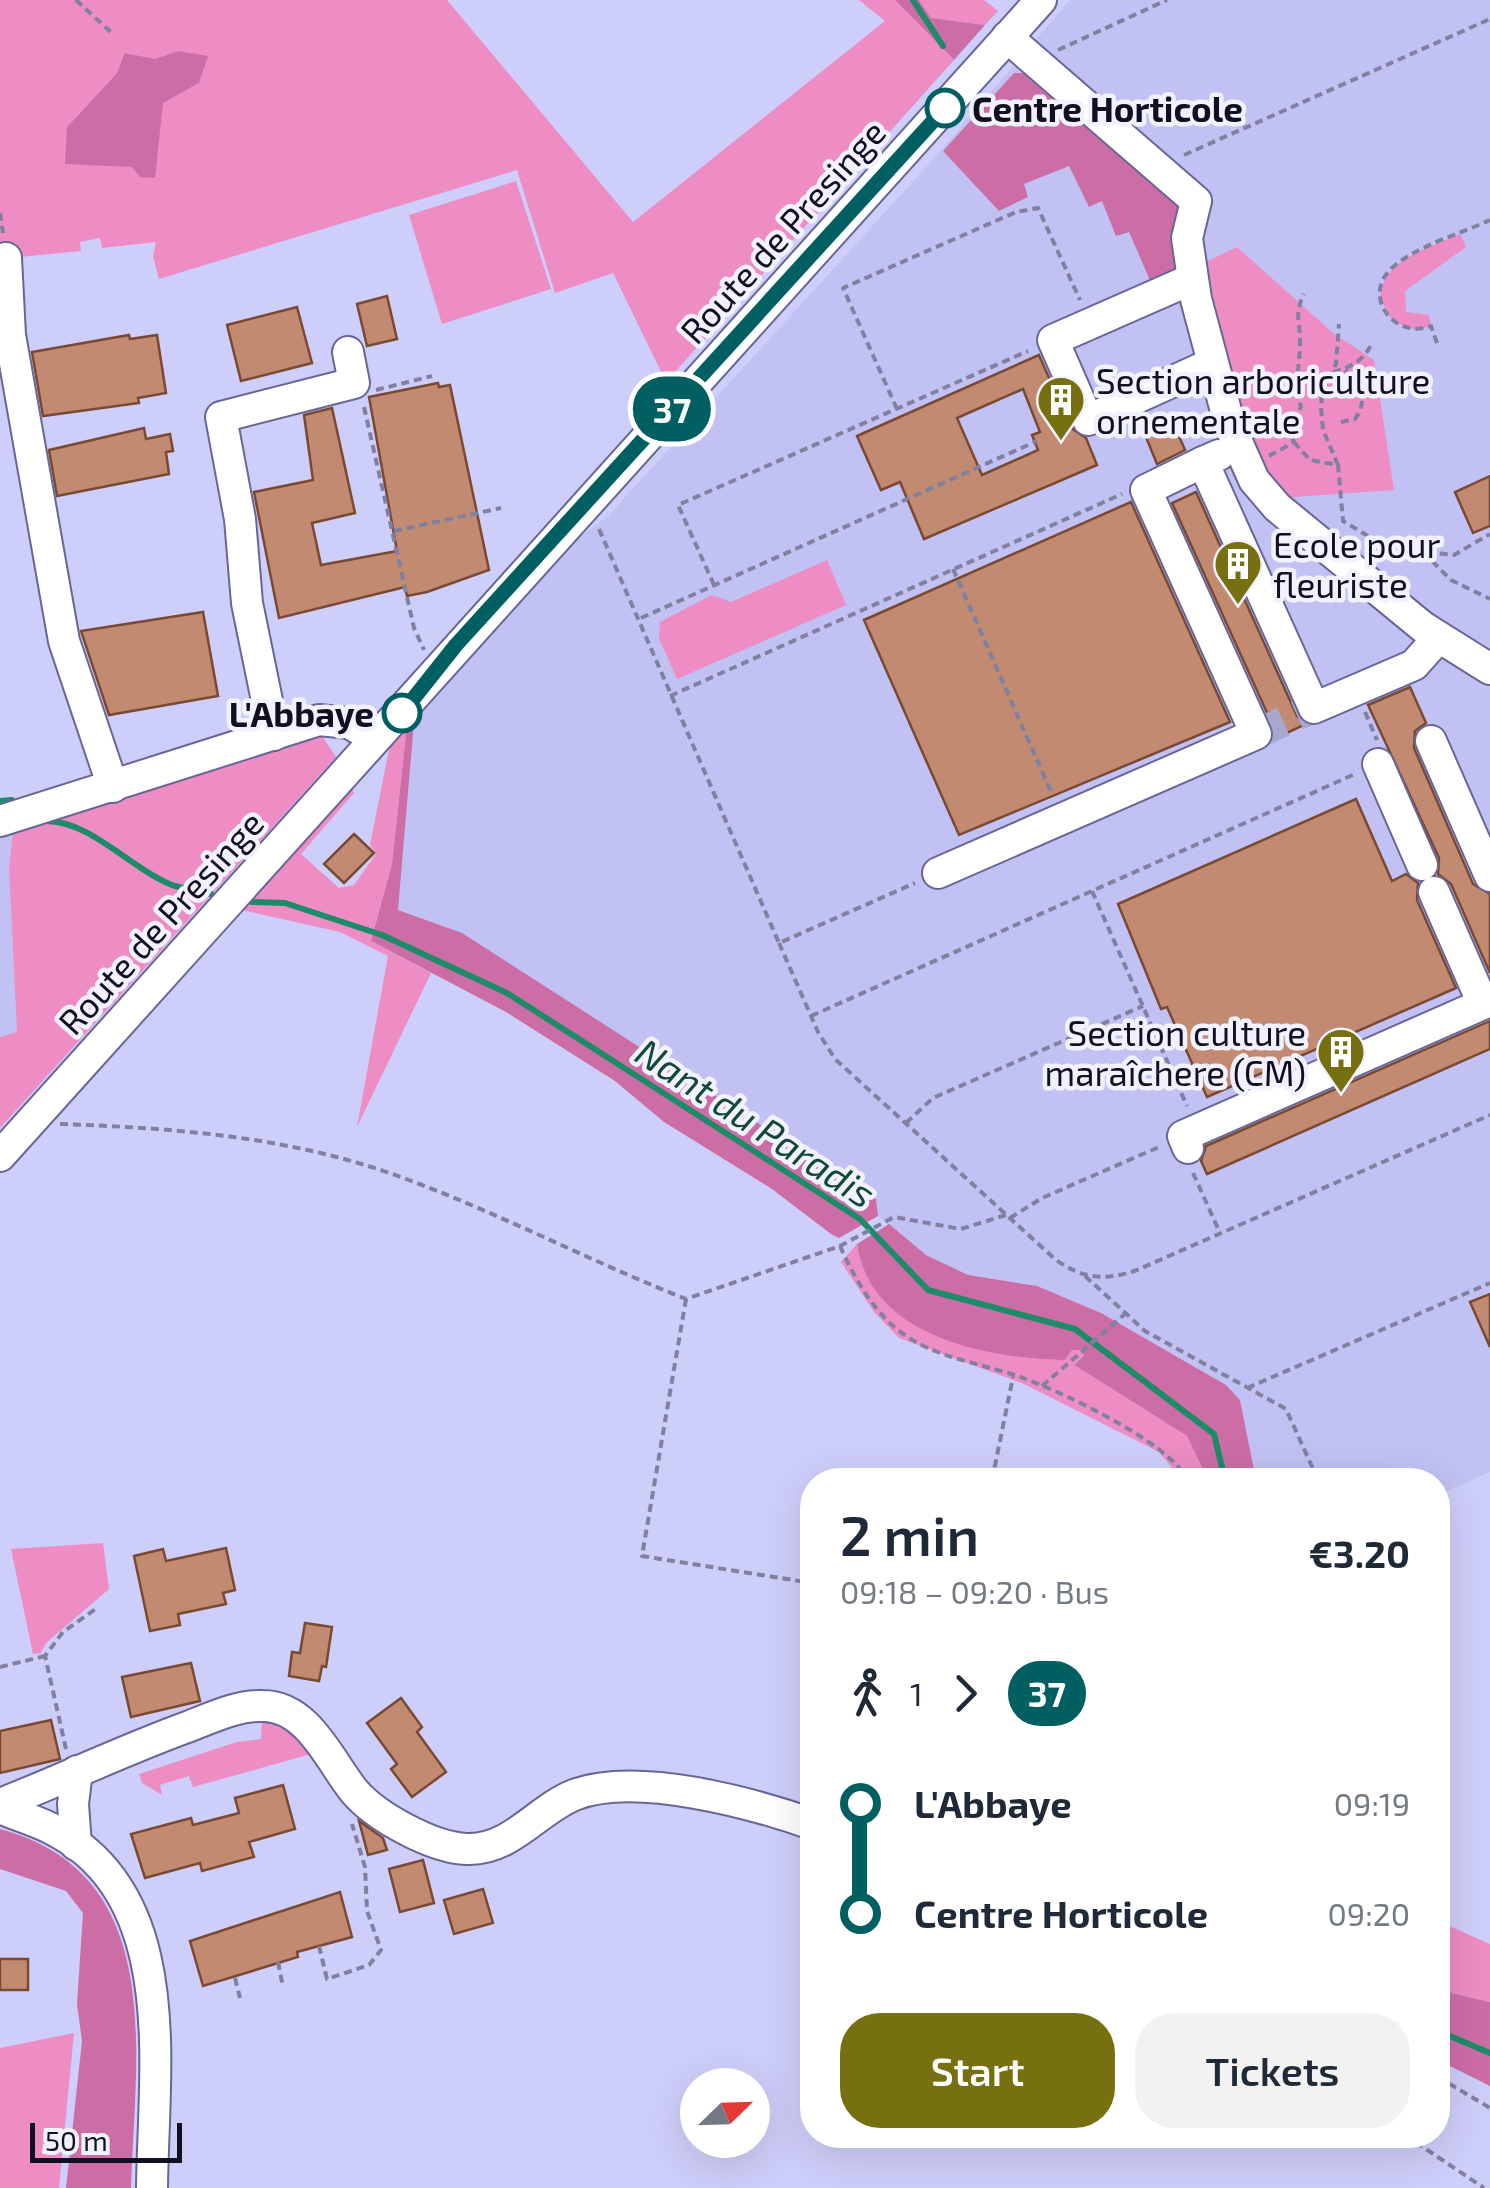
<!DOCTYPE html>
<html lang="en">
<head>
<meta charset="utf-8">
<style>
	:root { --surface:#fff; --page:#f2f2f3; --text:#1f2937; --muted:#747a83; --accent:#767010 }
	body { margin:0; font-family:"Exo 2",sans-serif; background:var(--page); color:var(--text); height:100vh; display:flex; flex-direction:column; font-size:38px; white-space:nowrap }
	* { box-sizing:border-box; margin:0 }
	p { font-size:32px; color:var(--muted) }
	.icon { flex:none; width:55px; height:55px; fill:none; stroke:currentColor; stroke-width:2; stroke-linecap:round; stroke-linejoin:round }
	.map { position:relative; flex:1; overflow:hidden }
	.panel { position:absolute; left:800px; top:1468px; width:650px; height:680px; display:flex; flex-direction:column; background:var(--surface); border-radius:40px; box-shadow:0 10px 40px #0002 }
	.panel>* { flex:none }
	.badge { padding:0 20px; border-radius:32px; font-size:35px; line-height:65px }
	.needle { width:65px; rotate:67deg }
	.buttons { position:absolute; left:680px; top:2068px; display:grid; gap:20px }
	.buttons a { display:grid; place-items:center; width:90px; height:90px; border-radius:50%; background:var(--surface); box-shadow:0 10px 40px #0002; font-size:50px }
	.scale { position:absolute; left:30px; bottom:25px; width:152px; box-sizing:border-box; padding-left:10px; border:5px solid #111023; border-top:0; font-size:28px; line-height:35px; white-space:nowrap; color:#111023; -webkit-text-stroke:8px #f2f2fe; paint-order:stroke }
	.map>.badge { position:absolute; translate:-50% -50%; box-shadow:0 0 0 5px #fff }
	.legs { display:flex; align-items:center; gap:15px; height:110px; padding:0 40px; font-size:32px }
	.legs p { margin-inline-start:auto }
	.overview { display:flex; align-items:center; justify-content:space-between; height:170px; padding:0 40px }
	h1 { font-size:55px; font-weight:600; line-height:75px }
	.button { display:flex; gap:20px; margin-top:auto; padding:20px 40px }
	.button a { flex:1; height:115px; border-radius:40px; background:var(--accent); color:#fff; font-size:40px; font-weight:600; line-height:115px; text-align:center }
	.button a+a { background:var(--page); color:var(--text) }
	ul { padding:0 40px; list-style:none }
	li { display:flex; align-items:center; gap:35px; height:110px; font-size:38px }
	li i { display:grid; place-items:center; width:15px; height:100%; margin:0 12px; background:currentColor }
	li i::after { content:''; width:25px; height:25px; margin:-12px; border:8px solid; border-radius:50%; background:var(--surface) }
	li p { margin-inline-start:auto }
	li:first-child i { background:linear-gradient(#0000 50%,currentColor 0) }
	li:last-child i { background:linear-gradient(currentColor 50%,#0000 0) }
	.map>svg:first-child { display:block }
	.built { fill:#c1c1f3 }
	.green { fill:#ed8dc4; fill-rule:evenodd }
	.forest { fill:#cd6da6 }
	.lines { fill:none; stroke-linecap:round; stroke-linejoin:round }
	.stream { stroke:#1d8b67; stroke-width:6 }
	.building { fill:#c18a71; stroke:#7a4932; stroke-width:2.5; fill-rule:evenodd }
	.minor-tunnel { stroke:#a8a8cf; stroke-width:30; stroke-dasharray:30 15; stroke-linecap:butt }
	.minor-casing { stroke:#686697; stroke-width:34 }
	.path { stroke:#8080a1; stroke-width:4; stroke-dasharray:8 5; stroke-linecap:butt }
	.minor { stroke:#fff; stroke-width:30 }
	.line-1-casing { stroke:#fff; stroke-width:22 }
	.line-1 { stroke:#005f61; stroke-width:15 }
	.stop-1-dot { fill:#fff; stroke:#005f61; stroke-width:5 }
	.labels { text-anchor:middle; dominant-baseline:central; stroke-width:9; stroke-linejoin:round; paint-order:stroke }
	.stop-label { font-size:35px; font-weight:bold; fill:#111023; stroke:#f2f2fe; text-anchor:start }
	.street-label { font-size:35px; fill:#111023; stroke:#f2f2fe }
	.poi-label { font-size:35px; fill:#111023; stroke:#f2f2fe; text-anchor:start }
	.water-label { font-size:38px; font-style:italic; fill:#104935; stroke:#f2f2fe }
</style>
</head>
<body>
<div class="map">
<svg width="1490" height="2188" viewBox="0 0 1490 2188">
	<rect width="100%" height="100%" fill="#cecefa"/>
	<g class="built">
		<path d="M1070 0H1490V1472L1438 1495V1480H1256L1240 1400 1226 1385 1101 1313 1037 1286 968 1275 926 1255 878 1216 876 1199 462 933 398 910 414 722 577 539 608 516 929 164Z"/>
		<path d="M13 832 9 868 17 1033 0 1037V836Z"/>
	</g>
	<g class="green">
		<path d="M0 0H447L633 222 885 21 859 0H895L954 60 666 382 613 273 555 293 517 170 159 279 153 256 156 242 102 248 100 238 80 242 81 251 0 259ZM178 51 199 83 163 103 67 127 117 73 126 53 155 60Z"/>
		<path d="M919 0H984L998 11 985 25 931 18Z"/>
		<path d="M516 181 551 289 442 324 409 215Z"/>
		<path d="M1460 234 1466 247 1405 291 1406 312 1429 315 1431 326 1416 330 1393 322 1380 299C1382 259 1428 249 1460 234Z"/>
		<path d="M1237 247 1333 333 1374 360 1394 490 1281 498 1257 474 1206 287 1204 263Z"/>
		<path d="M827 560 846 605 677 679 659 638 660 622 712 595 731 602Z"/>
		<path d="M407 725 392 864 371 941 431 973 357 1127 388 956 340 932 242 910 351 787 354 793 301 854 339 888 354 885 376 854 370 845 391 740Z"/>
		<path d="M321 734 336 757 0 1128V1037L17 1032 9 868 13 832Z"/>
		<path d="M857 1244C870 1336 988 1359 1065 1360L1072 1350H1081L1084 1354 1074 1365 1187 1436 1208 1480H1182L1159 1452 1024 1384 899 1338 874 1312 841 1262Z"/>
		<path d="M103 1543 109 1589 46 1643 41 1653 33 1654 11 1549Z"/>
		<path d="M262 1719 294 1731 311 1754 193 1787 189 1776 160 1785 162 1795 142 1783 139 1774 237 1742 261 1739Z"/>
		<path d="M1438 1921 1490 1944V2002L1438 1990Z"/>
		<path d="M74 2033 59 2188H0V2048Z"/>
	</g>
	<g class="forest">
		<path d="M895 0H919L931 18 985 25 954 60Z"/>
		<path d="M178 51 208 56 199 83 163 103 155 178 140 177 132 167 65 164 67 127 117 73 125 53 155 59Z"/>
		<path d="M1014 73H1029L1177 198 1182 210 1175 270 1152 285 1129 232 1116 236 1102 201 1089 207 1069 166 1024 184 1028 197 999 211 943 151Z"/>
		<path d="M414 722 398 910 462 933 876 1199 878 1216 839 1238 831 1234 772 1189 664 1122 615 1081 506 1012 371 941 392 864 407 725Z"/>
		<path d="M889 1224 926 1255 968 1275 1037 1286 1101 1313 1226 1385 1240 1400 1256 1480H1208L1187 1436 1074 1365 1084 1355 1081 1350H1072L1065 1360C989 1359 870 1337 857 1244Z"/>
		<path d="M0 1829C168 1874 135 2053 131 2188H66L82 2041 77 2004 83 1913 66 1891 0 1869Z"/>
		<path d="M1438 1990 1490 2002V2086L1438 2060Z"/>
	</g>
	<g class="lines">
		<g class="stream">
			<path d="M913 0 943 46"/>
			<path d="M0 801 12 800 18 806"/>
			<path d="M45 821C90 820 131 869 172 885 184 889 198 891 211 894"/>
			<path d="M252 902 285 903 382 935 507 993 860 1219 928 1290 1075 1329 1214 1434 1225 1480"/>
			<path d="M1438 2031 1490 2053"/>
		</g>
	</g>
	<g class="building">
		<path d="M387 296 397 339 367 346 357 304Z"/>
		<path d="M297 307 312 363 241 381 227 325Z"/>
		<path d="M129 335 130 339 157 335 166 393 138 398 139 403 43 416 32 352Z"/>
		<path d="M1039 355 1071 428 1086 438 1097 465 924 539 900 482 881 490 857 436ZM1023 389 1040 432 1032 435 1038 450 982 475 957 418Z"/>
		<path d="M438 383 439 387 450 385 489 570 427 592 407 596 405 587 279 618 254 492 313 480 304 415 332 408 355 513 312 523 321 565 397 551 369 397Z"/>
		<path d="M1174 425 1185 450 1157 464 1146 437Z"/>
		<path d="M144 428 146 439 170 434 173 451 166 452 169 474 57 496 49 450Z"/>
		<path d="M1490 476V526L1473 533 1455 492Z"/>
		<path d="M1196 492 1297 716 1306 724 1274 739 1273 726 1172 503Z"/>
		<path d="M1131 502 1230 722 959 835 864 620Z"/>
		<path d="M203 612 218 696 109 715 81 631Z"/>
		<path d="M1410 687 1426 723 1415 731 1414 748 1473 884 1490 894V973L1451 884 1438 874 1439 858 1368 705Z"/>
		<path d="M1356 799 1392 881 1406 874 1418 883 1417 900 1456 988 1207 1097 1167 1007 1161 1009 1118 904Z"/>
		<path d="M354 834 374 853 344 883 324 864Z"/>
		<path d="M1490 1021V1049L1207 1174 1201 1161 1206 1146Z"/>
		<path d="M1490 1294V1347L1470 1302Z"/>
		<path d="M226 1548 235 1590 223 1593 226 1604 178 1614 180 1625 150 1631 134 1556 163 1549 166 1561Z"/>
		<path d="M305 1623 332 1627 326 1667 322 1666 319 1681 289 1676 292 1652 300 1653Z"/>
		<path d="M191 1663 200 1701 131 1717 122 1677Z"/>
		<path d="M401 1698 422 1727 417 1732 446 1772 412 1797 391 1769 397 1764 367 1723Z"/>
		<path d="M51 1720 60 1759 0 1773V1731Z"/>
		<path d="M283 1785 295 1829 249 1842 254 1857 202 1871 200 1863 145 1878 131 1834 191 1818 193 1825 239 1813 235 1798Z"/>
		<path d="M359 1821 383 1838 387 1850 368 1855Z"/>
		<path d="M423 1860 434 1903 400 1912 389 1869Z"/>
		<path d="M483 1889 493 1923 454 1934 444 1900Z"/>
		<path d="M340 1892 352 1937 297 1952 298 1957 203 1986 190 1941Z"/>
		<rect x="0" y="1959" width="28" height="31"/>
	</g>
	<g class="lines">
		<path class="minor-tunnel" d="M1256 734 1314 708"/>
		<g class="minor-casing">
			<g id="minor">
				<path d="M1007 37 1196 201 1187 238 1196 299 1230 426 1254 480 1277 507 1423 627 1490 669"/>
				<path d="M6 258 10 335 64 641 113 787"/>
				<path d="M1192 279 1053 340 1088 420 1211 364"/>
				<path d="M1219 455 1203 462 1314 708 1414 665 1438 638"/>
				<path d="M274 735 247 603 240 519 221 417 354 383 348 352"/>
				<path d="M1431 741 1490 876"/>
				<path d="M1378 764 1422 865"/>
				<path d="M0 821 319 720 349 723 373 737"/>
				<path d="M938 873 1256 734 1146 490 1203 462"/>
				<path d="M1188 1148 1183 1136 1483 1004 1434 892"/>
				<path d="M0 1156 1041 0"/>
				<path d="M0 1804C64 1779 126 1749 190 1726 213 1717 238 1705 263 1706 308 1706 330 1761 354 1791 376 1817 433 1848 467 1849 510 1851 537 1810 574 1795 636 1771 752 1803 812 1824"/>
				<path d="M0 1808C16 1815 34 1820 50 1828 182 1893 153 2068 152 2188"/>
				<path d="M76 1845 73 1804 77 1771"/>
			</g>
		</g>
		<g class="path">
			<path d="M76 0 114 35"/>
			<path d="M1058 50 1167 0"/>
			<path d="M1184 155 1490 19"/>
			<path d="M0 213 3 233"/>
			<path d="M1437 343 1431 326C1394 340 1361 296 1392 268 1416 246 1460 234 1490 220"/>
			<path d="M1333 372C1348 369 1364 360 1371 345"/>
			<path d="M376 390 432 376"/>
			<path d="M364 407 414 628 424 650"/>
			<path d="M897 409 843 288 1016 212 1038 208 1080 300"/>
			<path d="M1341 422 1355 419C1369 400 1360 384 1345 370"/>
			<path d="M1294 442 1310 460 1338 465 1343 521 1388 548 1371 553"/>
			<path d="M1269 456 1294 442 1288 428 1301 407C1294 382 1300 366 1300 341 1300 321 1294 314 1304 294"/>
			<path d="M1338 465 1323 430 1321 407 1322 392 1336 364 1339 324"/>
			<path d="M599 529 779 943 915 883"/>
			<path d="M394 531 501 508"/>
			<path d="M1388 548 1454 555 1490 534"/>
			<path d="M1423 552 1451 580 1490 599"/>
			<path d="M953 569 1052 794"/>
			<path d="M714 585 678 505 1028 351"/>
			<path d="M1293 600 1328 582"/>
			<path d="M641 618 1037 441"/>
			<path d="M670 696 1122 494"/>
			<path d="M1365 712 1377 740"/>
			<path d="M1092 891 1187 1106"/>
			<path d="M779 943 818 1032 835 1059 1056 1260C1083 1279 1106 1281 1137 1270L1490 1115"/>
			<path d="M811 1016 1355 774"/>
			<path d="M906 1123 933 1098 1143 1006"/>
			<path d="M60 1124C177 1128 295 1137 406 1179 501 1214 592 1262 686 1299L840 1246 894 1217 961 1229 1006 1215"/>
			<path d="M1193 1173 1220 1233"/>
			<path d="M1010 1218 1042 1198 1159 1147"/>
			<path d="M840 1246C854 1277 874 1313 902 1333 937 1359 986 1364 1026 1379 1064 1393 1172 1444 1187 1480"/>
			<path d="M1085 1276 1145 1331 1286 1409 1318 1480"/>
			<path d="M686 1299 642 1556 812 1583"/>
			<path d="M1042 1386 1125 1314"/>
			<path d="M1247 1388 1490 1283"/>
			<path d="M992 1480 1013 1377"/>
			<path d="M0 1667 45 1656"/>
			<path d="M66 1749 45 1656 63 1632 97 1608"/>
			<path d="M319 1946 327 1979 369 1965 381 1950 367 1911 365 1867 352 1824"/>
			<path d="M278 1962 283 1987"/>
			<path d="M235 1978 240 1998"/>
			<path d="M1438 2077 1490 2108"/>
			<path d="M1405 2135 1484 2188"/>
		</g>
		<use href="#minor" class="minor"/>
	</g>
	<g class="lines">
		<g class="line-1-casing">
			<path id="line-1" d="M402 713 456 645 945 108"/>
		</g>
		<use href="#line-1" class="line-1"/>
	</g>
	<defs>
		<g id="building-pin" transform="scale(2.5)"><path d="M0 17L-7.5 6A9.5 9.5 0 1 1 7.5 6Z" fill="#767010" stroke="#f2f2fe"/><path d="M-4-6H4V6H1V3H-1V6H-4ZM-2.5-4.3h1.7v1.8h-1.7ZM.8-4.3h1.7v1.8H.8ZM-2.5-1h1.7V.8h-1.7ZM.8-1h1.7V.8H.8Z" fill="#fff"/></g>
	</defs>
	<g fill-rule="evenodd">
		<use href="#building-pin" x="1061" y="400"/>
		<use href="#building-pin" x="1238" y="564"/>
		<use href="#building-pin" x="1341" y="1052"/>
	</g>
	<g class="stop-1-dot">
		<circle cx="945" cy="108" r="18"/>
		<circle cx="402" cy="713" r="18"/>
	</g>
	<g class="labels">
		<g class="stop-label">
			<text x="972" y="108">Centre Horticole</text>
			<text x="374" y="713" text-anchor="end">L'Abbaye</text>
		</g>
		<g class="street-label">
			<text transform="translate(782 231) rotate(-48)">Route de Presinge</text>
			<text transform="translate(160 922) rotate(-48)">Route de Presinge</text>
		</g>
		<g class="poi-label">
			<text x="1096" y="380">Section arboriculture<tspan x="1096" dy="40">ornementale</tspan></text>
			<text x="1273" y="544">Ecole pour<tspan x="1273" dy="40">fleuriste</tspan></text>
			<text x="1306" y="1032" text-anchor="end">Section culture<tspan x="1306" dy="40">maraîchere (CM)</tspan></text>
		</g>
		<g class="water-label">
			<text transform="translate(756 1122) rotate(33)">Nant du Paradis</text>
		</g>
	</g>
</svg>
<div class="buttons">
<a><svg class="needle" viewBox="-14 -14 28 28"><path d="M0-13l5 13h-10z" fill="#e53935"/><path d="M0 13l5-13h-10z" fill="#747a83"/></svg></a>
</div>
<div class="scale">50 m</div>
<b class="badge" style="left:672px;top:409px;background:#005f61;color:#fff">37</b>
<section class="panel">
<div class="overview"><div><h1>2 min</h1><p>09:18 – 09:20 · Bus</p></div><b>€3.20</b></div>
<div class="legs"><svg class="icon" aria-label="walk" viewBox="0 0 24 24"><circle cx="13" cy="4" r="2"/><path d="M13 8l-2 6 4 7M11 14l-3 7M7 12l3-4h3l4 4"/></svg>1<svg class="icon" aria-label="forward" viewBox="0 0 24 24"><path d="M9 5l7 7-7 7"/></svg><b class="badge" style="background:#005f61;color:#fff">37</b></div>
<ul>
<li><i style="color:#005f61"></i><b>L'Abbaye</b><p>09:19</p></li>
<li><i style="color:#005f61"></i><b>Centre Horticole</b><p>09:20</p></li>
</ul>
<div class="button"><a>Start</a><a>Tickets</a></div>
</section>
</div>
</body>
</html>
